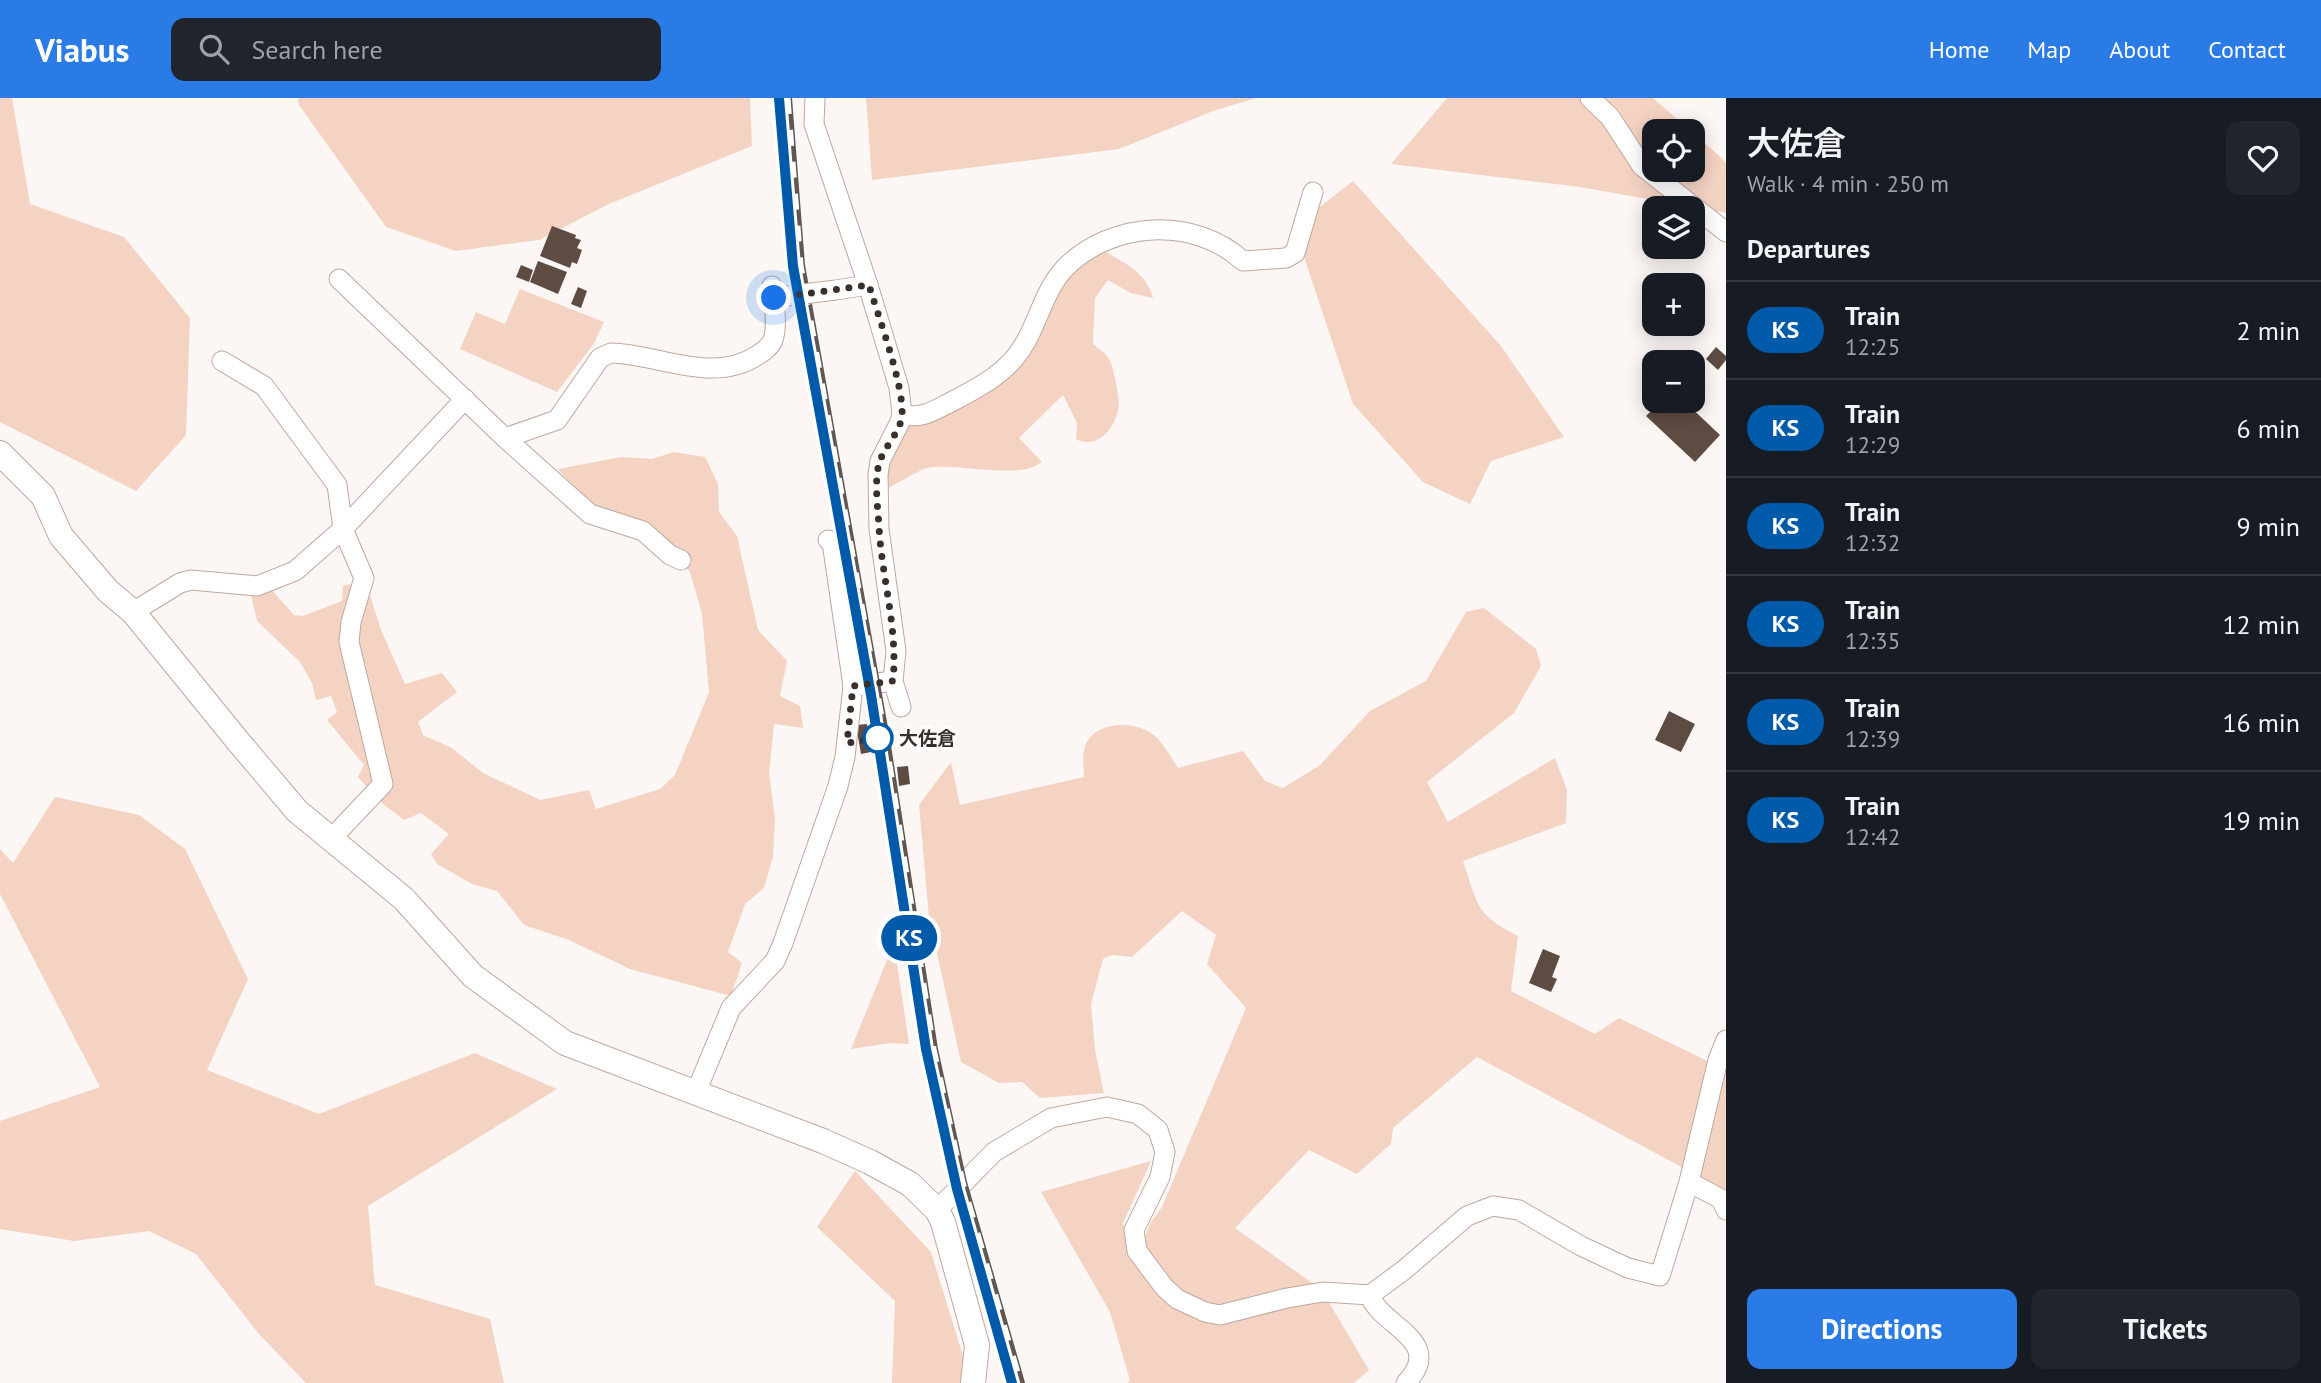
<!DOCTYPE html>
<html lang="en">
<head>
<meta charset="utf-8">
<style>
	:root { --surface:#171b24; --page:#20242c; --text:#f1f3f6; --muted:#9ea1a6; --line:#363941; --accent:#2a7be6 }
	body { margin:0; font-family:"PT Sans","Noto Sans JP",sans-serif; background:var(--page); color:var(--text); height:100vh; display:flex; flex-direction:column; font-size:26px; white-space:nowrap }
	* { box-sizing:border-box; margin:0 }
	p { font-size:23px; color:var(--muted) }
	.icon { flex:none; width:38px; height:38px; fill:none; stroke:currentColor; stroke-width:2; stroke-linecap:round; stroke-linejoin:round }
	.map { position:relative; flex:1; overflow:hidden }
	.side { display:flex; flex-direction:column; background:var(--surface); width:595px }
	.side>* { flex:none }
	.badge { padding:0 14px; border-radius:23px; font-size:24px; line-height:46px }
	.buttons { position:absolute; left:1642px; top:21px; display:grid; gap:14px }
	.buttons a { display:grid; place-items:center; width:63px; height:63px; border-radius:14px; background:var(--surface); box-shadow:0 4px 18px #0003; font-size:35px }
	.you { position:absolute; width:35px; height:35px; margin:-18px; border:5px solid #fff; border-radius:50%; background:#1a73e8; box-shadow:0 0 0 10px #1a73e833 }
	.map>.badge { position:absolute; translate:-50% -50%; box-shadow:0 0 0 4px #fff }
	h2 { padding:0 21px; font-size:26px; line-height:63px }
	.round { display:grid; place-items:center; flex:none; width:74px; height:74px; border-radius:14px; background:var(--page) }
	.overview { display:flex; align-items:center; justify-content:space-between; height:119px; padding:0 21px }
	h1 { font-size:33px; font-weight:600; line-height:52px }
	.action { display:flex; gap:14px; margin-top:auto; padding:14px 21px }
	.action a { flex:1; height:80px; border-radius:14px; background:var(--accent); color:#fff; font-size:28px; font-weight:600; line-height:80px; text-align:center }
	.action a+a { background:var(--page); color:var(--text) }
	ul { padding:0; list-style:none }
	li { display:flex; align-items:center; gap:21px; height:98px; padding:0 21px; border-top:2px solid var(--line) }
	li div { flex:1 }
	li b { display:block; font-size:26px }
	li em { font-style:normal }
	li .badge { min-width:77px; font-weight:700; text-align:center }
	header { display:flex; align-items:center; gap:42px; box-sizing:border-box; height:98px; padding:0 35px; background:var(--accent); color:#fff }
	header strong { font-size:33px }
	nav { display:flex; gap:38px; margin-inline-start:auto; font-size:24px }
	.search { width:490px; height:63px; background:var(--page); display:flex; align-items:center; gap:18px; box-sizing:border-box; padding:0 24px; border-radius:14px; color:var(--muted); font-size:26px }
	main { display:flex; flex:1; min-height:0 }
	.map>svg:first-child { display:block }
	.green { fill:#f4d3c3 }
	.building { fill:#5e4b42 }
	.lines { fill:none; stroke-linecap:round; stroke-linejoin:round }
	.minor-casing { stroke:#bea89e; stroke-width:21 }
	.tertiary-casing { stroke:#bea89e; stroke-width:26 }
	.minor { stroke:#fff; stroke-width:19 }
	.tertiary { stroke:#fff; stroke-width:24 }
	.rail-casing { stroke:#605754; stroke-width:8 }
	.rail { stroke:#fff; stroke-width:5; stroke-dasharray:16; stroke-linecap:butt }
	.minor-bridge-casing { stroke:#bea89e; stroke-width:21; stroke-linecap:butt }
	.minor-bridge { stroke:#fff; stroke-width:19 }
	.line-casing { stroke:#fff; stroke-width:16 }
	.line { stroke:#005aaa; stroke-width:10 }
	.walk { stroke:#39302c; stroke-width:7; stroke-dasharray:0 12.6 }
	.stop-dot { fill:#fff; stroke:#005aaa; stroke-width:3.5 }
	.labels { text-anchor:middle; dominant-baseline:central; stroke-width:7; stroke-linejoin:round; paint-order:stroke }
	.stop-label { font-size:19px; font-weight:bold; fill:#39302c; stroke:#fff; text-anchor:start }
</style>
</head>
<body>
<header>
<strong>Viabus</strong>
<div class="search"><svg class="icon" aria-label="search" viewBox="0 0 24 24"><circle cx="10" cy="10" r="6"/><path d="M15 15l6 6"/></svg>Search here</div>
<nav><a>Home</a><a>Map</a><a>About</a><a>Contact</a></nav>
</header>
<main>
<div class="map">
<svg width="1726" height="1285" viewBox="0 0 1726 1285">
	<rect width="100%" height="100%" fill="#fcf7f5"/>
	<g class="green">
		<path d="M0 0H12L30 106 124 139 190 220 186 337 136 393 0 324Z"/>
		<path d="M298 0H750L752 48 609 106 539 142 456 153 386 129 299 7Z"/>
		<path d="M866 0H1256L1213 13 1119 51 872 82Z"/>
		<path d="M1447 0H1653L1691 33H1654V72H1692V34L1726 64V115L1580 89 1391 66Z"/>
		<path d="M1353 83 1501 248 1564 339 1491 363 1470 406 1423 384 1353 306 1294 129Z"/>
		<path d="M1106 154C1126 166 1147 175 1153 200L1131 195 1108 182 1095 200 1093 246C1098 250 1106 256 1109 261 1113 266 1119 299 1119 305 1118 328 1098 353 1076 341L1077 325 1063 297 1019 340 1042 364C1018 383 958 364 927 370 919 372 893 388 883 393L885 362 902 329 983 293 1054 191 1086 158Z"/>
		<path d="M520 191 604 224 593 247 557 294 460 251 476 214 505 226Z"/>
		<path d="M674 354 705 359 718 386 719 414 737 438 758 532 787 563 780 598 800 608 803 630 774 626 769 676 775 720 773 758 764 790 745 806 728 854 742 865 731 898 630 871 569 842 524 827 497 793 472 786 437 766 431 756 449 736 421 715 404 722 378 702 358 679 364 667 327 622 337 614 331 598 316 602 312 585 300 564 257 523 250 493 271 491 294 517 303 518 342 503 343 488 360 484 368 491 381 532 405 586 442 575 457 594 418 624 423 637 452 650 483 675 540 702 589 692 596 711 660 691 675 677 709 594 702 516 690 474 671 451 594 411 558 371 621 359 652 361Z"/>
		<path d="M1484 510 1536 551 1541 568 1514 615 1427 684 1448 724 1555 660 1567 692 1566 725 1463 763C1478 807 1475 816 1518 838L1511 893 1595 936 1619 920 1726 972V1093L1477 959 1393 1030 1391 1046 1357 1076 1309 1052 1235 1130 1322 1192 1221 1215 1179 1197 1139 1152 1151 1124 1162 1109 1246 910 1207 866 1216 837 1182 813 1132 859 1112 857 1103 861 1091 906 1095 952 1104 995 1040 1000 1022 984 999 985 961 964 929 819 919 707 951 664 960 707 1084 679C1084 667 1081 653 1088 642 1101 622 1140 623 1156 639 1165 648 1171 660 1178 670L1243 653 1265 683 1283 690 1320 667 1370 613 1426 583 1466 514Z"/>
		<path d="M55 699 139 717 185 751 248 881 207 972 319 1016 475 955 557 991 368 1108 375 1187 490 1221 504 1285H306L259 1236 196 1156 149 1133 74 1143 0 1131V1023L100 989 0 796V751L13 765Z"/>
		<path d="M894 845 909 946 890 945 851 951Z"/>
		<path d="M1151 1063 1123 1125 1136 1158 1204 1218 1324 1196 1369 1272 1354 1285H1127L1130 1282 1110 1214 1041 1094Z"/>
		<path d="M855 1073 931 1154 967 1271 962 1285H892L895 1203 817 1129Z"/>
	</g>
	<g class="building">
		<path d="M552 128 576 137 575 140 581 142 577 150 582 152 577 166 572 164 570 170 540 158Z"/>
		<path d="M538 163 567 174 558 196 530 184Z"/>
		<path d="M521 167 533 172 529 184 516 179Z"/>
		<path d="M578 189 587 193 581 210 571 206Z"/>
		<path d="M1716 249 1726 258V262L1718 272 1706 261Z"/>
		<path d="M1661 303H1684L1720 337 1695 364 1646 318Z"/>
		<path d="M1669 613 1695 626 1681 654 1655 642Z"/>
		<path d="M867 626 871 654 861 656 856 627Z"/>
		<path d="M908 668 910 686 899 688 897 669Z"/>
		<path d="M1543 851 1560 858 1552 879 1557 881 1551 894 1529 885Z"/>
	</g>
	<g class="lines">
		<g class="minor-casing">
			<g id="minor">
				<path d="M815 0 814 26 868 187 899 290 902 316 900 324 880 363 878 377 879 431 896 553 893 583 901 609"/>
				<path d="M1590 0 1610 19 1642 68 1726 134"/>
				<path d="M339 181 505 340 590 416 643 433 670 457 681 462"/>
				<path d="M836 192 868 187"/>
				<path d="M222 263 264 288 337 387 343 431 364 480 351 524 349 544 383 686 331 741"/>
				<path d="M902 316C921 322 935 312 951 304 980 289 1009 274 1025 245 1039 221 1045 191 1065 170 1111 123 1194 118 1243 163L1286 160 1295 155 1313 94"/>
				<path d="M505 340 557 322 600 260 611 255C659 256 713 287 758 257 764 253 770 249 773 242 778 227 774 204 772 188"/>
				<path d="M828 442 832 444 853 588"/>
				<path d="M133 514 180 485 191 482 257 488 295 473 343 431 465 301"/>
				<path d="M696 994 731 910 775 863 783 845 838 688 845 659 853 588 893 583"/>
				<path d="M1689 1084 1721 1101 1726 1112"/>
				<path d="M937 1112 994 1054 1051 1020 1107 1009 1138 1016 1158 1032 1165 1054 1160 1079 1134 1132 1137 1153 1164 1189 1177 1201 1205 1214 1220 1217 1287 1200 1323 1194 1370 1197 1404 1172 1467 1118 1493 1108 1519 1112 1581 1148 1628 1170 1660 1178 1689 1084 1718 962 1726 942"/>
				<path d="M1370 1197C1379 1228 1447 1242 1406 1285"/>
			</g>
		</g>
		<g class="tertiary-casing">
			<path id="tertiary" d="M0 355 43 398 61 438 108 493 133 514 237 642 297 713 404 801 473 878 565 945 823 1043 870 1064 910 1086 937 1112 943 1124 977 1247 973 1285"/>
		</g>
		<use href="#minor" class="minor"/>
		<use href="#tertiary" class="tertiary"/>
		<g class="rail-casing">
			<path id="rail" d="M788 0 801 167 886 641 934 951 963 1084 1021 1285"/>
		</g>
		<use href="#rail" class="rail"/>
		<g class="minor-bridge-casing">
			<path id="minor-bridge" d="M779 199 836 192"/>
		</g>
		<use href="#minor-bridge" class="minor-bridge"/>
	</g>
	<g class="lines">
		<g class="line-casing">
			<path id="line" d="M779 0 793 168 871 597 926 951 957 1091 1012 1285"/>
		</g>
		<use href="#line" class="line"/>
		<path class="walk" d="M774 200 869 187C878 218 904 287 902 317 901 332 887 346 881 360 873 379 878 409 879 429 882 482 898 529 893 583L853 588 847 645 878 640"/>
	</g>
	<circle class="stop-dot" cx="878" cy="640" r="14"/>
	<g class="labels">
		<g class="stop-label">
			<text x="899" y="640">大佐倉</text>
		</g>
	</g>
</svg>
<div class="buttons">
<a><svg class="icon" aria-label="locate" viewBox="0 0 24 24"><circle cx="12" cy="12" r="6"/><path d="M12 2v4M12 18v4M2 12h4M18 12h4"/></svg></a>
<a><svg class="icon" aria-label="layers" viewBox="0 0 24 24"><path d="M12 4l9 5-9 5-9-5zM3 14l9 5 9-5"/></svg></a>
<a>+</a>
<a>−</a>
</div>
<div class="you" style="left:774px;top:200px"></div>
<b class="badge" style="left:909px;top:840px;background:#005aaa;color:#fff">KS</b>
</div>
<section class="side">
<div class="overview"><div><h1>大佐倉</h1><p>Walk · 4 min · 250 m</p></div><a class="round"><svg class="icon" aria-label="heart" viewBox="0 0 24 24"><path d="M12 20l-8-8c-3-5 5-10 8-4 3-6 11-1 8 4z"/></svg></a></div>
<h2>Departures</h2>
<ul>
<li><span class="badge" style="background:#005aaa;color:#fff">KS</span><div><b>Train</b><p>12:25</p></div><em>2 min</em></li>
<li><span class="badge" style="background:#005aaa;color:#fff">KS</span><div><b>Train</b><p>12:29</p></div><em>6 min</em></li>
<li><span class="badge" style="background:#005aaa;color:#fff">KS</span><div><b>Train</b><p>12:32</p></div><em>9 min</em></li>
<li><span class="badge" style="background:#005aaa;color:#fff">KS</span><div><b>Train</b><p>12:35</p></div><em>12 min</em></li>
<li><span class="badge" style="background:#005aaa;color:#fff">KS</span><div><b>Train</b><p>12:39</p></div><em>16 min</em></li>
<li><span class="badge" style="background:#005aaa;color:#fff">KS</span><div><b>Train</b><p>12:42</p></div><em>19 min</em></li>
</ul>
<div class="action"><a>Directions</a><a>Tickets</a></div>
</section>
</main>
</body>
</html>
